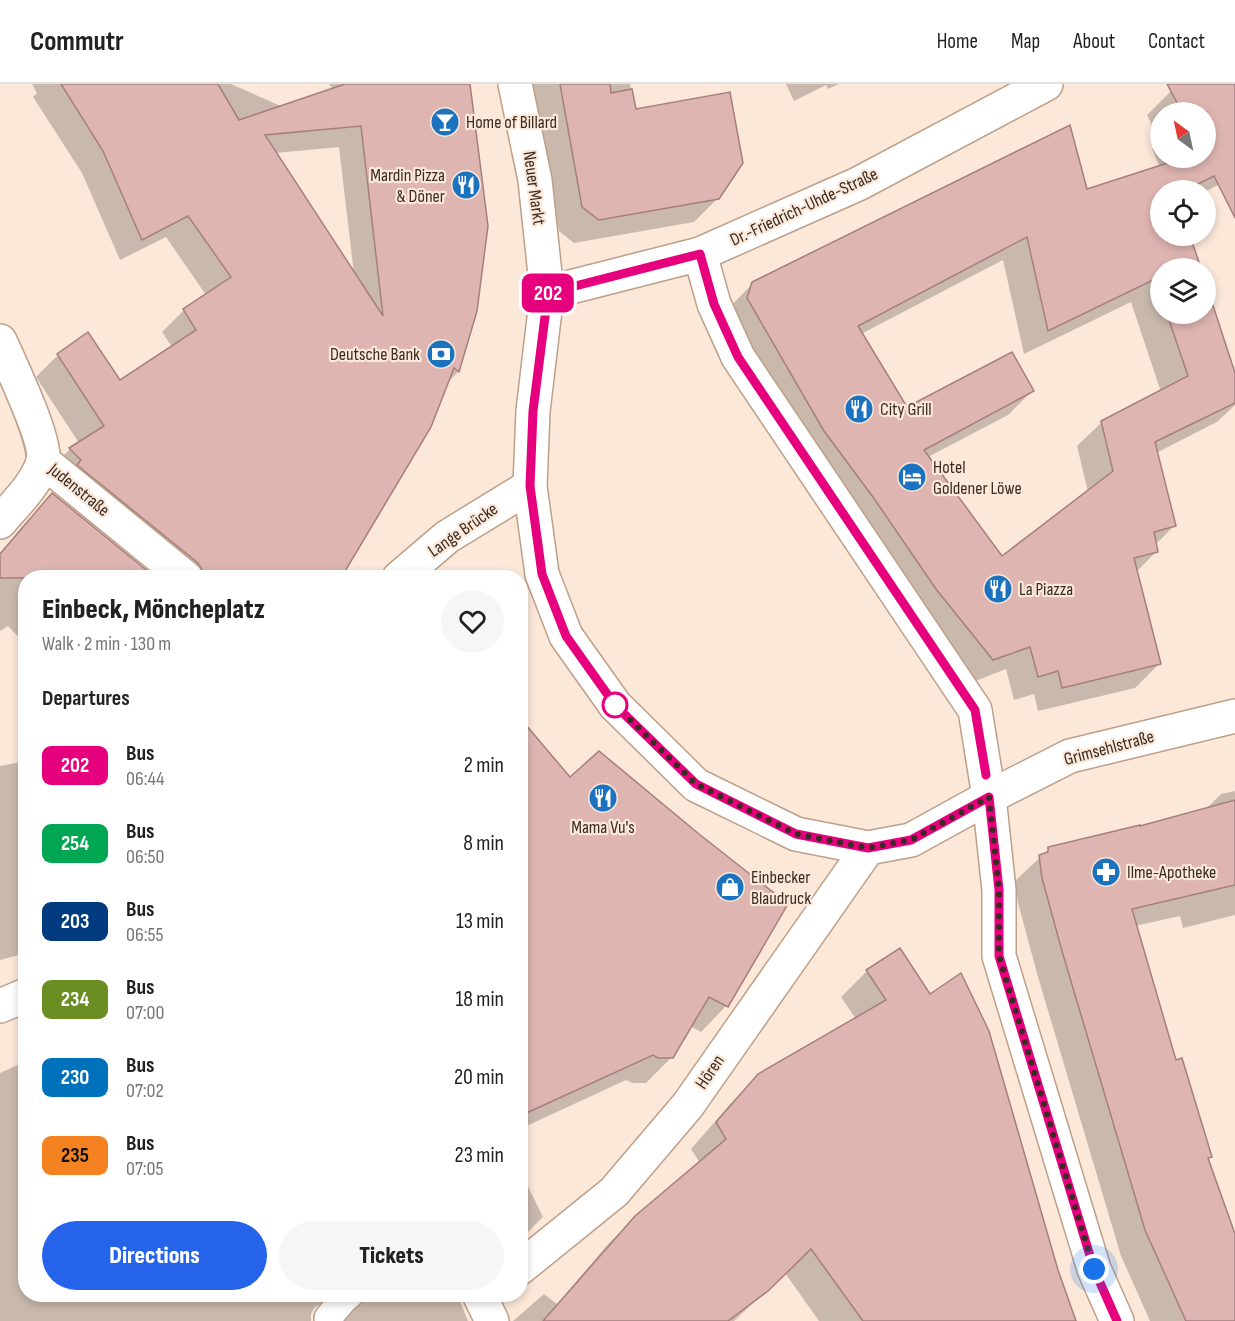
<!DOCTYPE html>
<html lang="en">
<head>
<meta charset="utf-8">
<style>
	:root { --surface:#fff; --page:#f6f6f6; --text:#222; --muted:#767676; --line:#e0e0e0; --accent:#2563eb }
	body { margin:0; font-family:"Sofia Sans Condensed",sans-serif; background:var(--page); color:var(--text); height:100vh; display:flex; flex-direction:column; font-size:22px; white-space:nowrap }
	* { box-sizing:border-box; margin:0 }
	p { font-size:20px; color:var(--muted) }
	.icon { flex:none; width:33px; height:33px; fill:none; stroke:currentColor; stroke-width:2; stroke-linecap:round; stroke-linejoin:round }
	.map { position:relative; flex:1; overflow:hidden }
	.panel { position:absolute; left:18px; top:486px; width:510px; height:732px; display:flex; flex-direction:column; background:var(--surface); border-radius:24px; box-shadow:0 3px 9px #0003 }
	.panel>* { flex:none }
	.badge { padding:0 12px; border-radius:9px; font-size:21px; line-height:39px }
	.needle { width:39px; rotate:327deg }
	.tools { position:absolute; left:1150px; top:18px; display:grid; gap:12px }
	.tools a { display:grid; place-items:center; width:66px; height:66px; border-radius:50%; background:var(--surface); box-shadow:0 3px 9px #0003; font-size:30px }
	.you { position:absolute; width:30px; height:30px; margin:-15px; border:4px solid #fff; border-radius:50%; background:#1a73e8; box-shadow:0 0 0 9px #1a73e833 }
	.map>.badge { position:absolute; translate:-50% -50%; box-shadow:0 0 0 3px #fff }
	h2 { padding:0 24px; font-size:22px; line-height:54px }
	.round { display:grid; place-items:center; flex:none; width:63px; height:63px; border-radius:32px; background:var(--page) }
	.headline { display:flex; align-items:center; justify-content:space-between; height:102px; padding:0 24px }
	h1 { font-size:28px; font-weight:800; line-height:45px }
	.button { display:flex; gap:12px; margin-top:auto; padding:12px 24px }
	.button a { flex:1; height:69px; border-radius:36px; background:var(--accent); color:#fff; font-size:24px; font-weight:800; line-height:69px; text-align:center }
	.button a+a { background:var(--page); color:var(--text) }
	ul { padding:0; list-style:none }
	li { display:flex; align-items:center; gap:18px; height:78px; padding:0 24px }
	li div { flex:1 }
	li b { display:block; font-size:22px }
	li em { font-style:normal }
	li .badge { min-width:66px; font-weight:700; text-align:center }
	header { display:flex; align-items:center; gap:36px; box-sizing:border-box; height:84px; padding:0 30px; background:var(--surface); border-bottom:2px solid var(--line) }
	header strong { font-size:28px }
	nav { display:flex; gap:33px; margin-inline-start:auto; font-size:21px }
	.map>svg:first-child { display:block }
	.shadow { fill:#0003; fill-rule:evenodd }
	.building { fill:#deb5b1; stroke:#a67f7c; stroke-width:1.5; fill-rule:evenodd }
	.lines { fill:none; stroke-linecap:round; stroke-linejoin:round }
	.service-casing { stroke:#be9f88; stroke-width:30 }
	.pedestrian-casing { stroke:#be9f88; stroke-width:36 }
	.minor-casing { stroke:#be9f88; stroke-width:36 }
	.service { stroke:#fff; stroke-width:27 }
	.pedestrian { stroke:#fff; stroke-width:33 }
	.minor { stroke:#fff; stroke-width:33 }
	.line-casing { stroke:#fff; stroke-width:14 }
	.line { stroke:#e6007e; stroke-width:9 }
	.walk { stroke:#392c23; stroke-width:6; stroke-dasharray:0 10.8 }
	.stop-dot { fill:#fff; stroke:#e6007e; stroke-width:3 }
	.labels { text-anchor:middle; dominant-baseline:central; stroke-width:4.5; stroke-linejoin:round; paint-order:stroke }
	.poi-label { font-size:18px; fill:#392c23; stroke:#fce8d9; text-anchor:start }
	.street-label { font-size:18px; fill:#392c23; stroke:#fce8d9 }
</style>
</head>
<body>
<header>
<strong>Commutr</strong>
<nav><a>Home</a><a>Map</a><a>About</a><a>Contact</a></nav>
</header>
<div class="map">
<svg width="1235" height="1237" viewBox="0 0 1235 1237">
	<rect width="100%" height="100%" fill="#fce8d9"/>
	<g class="shadow">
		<path d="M32 0H231L283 23 333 6 329 0H468L476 222 458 288 447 299 339 494H167L48 387 70 365 79 359 36 293 58 271 119 298 172 263 162 248 184 226 206 211 166 153 120 176 82 89 33 13 37 9ZM339 63 354 190 275 69Z"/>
		<path d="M532 0H630L635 26 718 114 694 138 574 159 559 147Z"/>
		<path d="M786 0H839L828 5 826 1 794 17Z"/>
		<path d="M1185 0H1235V93L1206 107 1161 106V152H1188L1199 184H1161V230H1206V206L1235 294V321L1217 338 1156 369 1174 442 1155 461 1156 468 1136 488 1159 580 1135 604 1038 627 1034 610 1014 616 1006 585 968 600 849 437 729 224 753 199 1086 107 1160 83 1152 65 1160 57 1147 31 1171 7ZM1161 28H1206V74H1161ZM1003 176 1024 270 1131 218 1161 308 1102 338 1077 362 1088 408 1002 474 928 373 1008 331 1032 307 907 325 861 250Z"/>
		<path d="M53 411 26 494V561L8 542 0 547V469L31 433Z"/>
		<path d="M520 635 726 922 701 948 690 942 672 973 646 999H632L626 996 520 1045Z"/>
		<path d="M26 677V869L0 876V682Z"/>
		<path d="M1235 707V831L1183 844 1180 832 1135 842 1175 978 1211 1073 1207 1076 1235 1161V1237H1150L1121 1172 1038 893 1018 819 1015 797 1049 765 1205 726 1221 710Z"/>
		<path d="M899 866 1056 1186 1077 1237H819L785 1189 734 1237H513L544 1210 557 1220 609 1159 636 1133 700 1079 691 1065 732 1018 758 992 856 935 841 913 867 887Z"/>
		<path d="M26 977V1210H457L468 1237H340L330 1221 321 1220 315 1223 311 1230V1237H0V989Z"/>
		<path d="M520 1086 543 1133 520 1156Z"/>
	</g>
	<g class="building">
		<path d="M61 0H218L239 36 345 0H470L488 142 477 227 459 288 454 284 431 343 341 494H204L203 487 198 479 77 381 81 376 69 364 104 342 57 270 88 248 120 296 196 246 183 225 231 193 188 132 142 156 103 67ZM361 42 383 232 265 51Z"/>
		<path d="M560 0H610L611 9 632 5 636 25 730 8 743 79 719 115 599 136 582 123Z"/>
		<path d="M1167 0H1235V134L1214 92 1186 106H1161V152H1190L1201 184H1161V213L1155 195 1048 247 1027 153 858 242 907 323 1012 268 1034 307 924 366 1002 472 1113 387 1101 337 1188 292 1167 230H1206V200L1235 289V319L1155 358 1176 442 1154 448 1158 468 1134 474 1161 580 1062 604 1058 587 1038 593 1030 563 993 576 936 505 873 413 824 347 747 214 752 198 1070 41 1087 105 1183 74H1206V28H1182Z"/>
		<path d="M52 409 156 494H0V470Z"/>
		<path d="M520 634 570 693 599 667 699 750 788 820 728 923 709 913 673 974H658L653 971 520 1032Z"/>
		<path d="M1235 716V801L1132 825 1176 976 1182 974 1212 1073 1208 1074 1235 1150V1237H1186L1145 1146 1062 867 1042 794 1039 771 1048 768V763L1140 741V742Z"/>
		<path d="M900 864 930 910 961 889 989 947 1058 1186 1076 1237H863L811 1165 768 1207 728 1237H543L635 1132 726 1055 716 1038 758 990 886 916 866 886Z"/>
	</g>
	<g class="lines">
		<g class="service-casing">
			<path id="service" d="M328 1234 343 1216 350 1210"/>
		</g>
		<g class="pedestrian-casing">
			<g id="pedestrian">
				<path d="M43 377 186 494"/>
				<path d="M399 494 447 453 530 402"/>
				<path d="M0 922 26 911"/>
			</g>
		</g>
		<g class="minor-casing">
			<g id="minor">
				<path d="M515 0 535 96 547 209 533 327 530 402 542 490 566 552 615 621 696 701 796 750 868 764 911 756 989 713 1070 672 1235 632"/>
				<path d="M700 170 714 220 738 273 975 626 989 713 999 806V872L1094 1185 1117 1237"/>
				<path d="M547 209 700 170 858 100 1046 0"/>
				<path d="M0 257C10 279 48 359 43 378 35 402 15 420 0 438"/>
				<path d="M520 1184 614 1108 688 1021 868 764"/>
				<path d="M479 1210 492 1237"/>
			</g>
		</g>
		<use href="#service" class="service"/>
		<use href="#pedestrian" class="pedestrian"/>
		<use href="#minor" class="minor"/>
	</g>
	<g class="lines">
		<g class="line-casing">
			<path id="line" d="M986 691 975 626 738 273 714 220 700 170 548 209 533 327 530 402 542 490 566 552 615 621 696 700 796 750 868 764 911 756 989 713 999 806V872L1094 1185 1117 1237"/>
		</g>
		<use href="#line" class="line"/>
		<path class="walk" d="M615 621 696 700 796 750 868 764 911 756 989 713 999 806V872L1094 1185"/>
	</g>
	<defs>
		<g id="bar-disc" transform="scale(1.5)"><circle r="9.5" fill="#1b72bf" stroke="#fce8d9"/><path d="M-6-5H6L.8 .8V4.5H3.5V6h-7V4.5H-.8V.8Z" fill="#fff"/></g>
		<g id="restaurant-disc" transform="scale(1.5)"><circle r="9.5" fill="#1b72bf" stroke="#fce8d9"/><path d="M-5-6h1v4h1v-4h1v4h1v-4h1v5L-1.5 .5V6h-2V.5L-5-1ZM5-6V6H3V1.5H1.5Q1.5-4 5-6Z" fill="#fff"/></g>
		<g id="bank-disc" transform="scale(1.5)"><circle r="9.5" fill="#1b72bf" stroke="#fce8d9"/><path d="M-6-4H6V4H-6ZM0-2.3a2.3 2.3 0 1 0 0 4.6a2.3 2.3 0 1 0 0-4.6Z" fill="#fff"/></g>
		<g id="hotel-disc" transform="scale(1.5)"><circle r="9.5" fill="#1b72bf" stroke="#fce8d9"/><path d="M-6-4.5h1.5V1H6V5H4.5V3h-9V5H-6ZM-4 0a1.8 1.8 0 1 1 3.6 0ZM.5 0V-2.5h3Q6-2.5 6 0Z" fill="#fff"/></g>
		<g id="pharmacy-disc" transform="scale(1.5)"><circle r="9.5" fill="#1b72bf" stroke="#fce8d9"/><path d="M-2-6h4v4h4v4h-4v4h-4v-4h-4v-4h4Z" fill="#fff"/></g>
		<g id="shop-disc" transform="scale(1.5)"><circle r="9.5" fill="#1b72bf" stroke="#fce8d9"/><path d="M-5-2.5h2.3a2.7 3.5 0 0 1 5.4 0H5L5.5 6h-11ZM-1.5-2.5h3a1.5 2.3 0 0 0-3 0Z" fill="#fff"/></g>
	</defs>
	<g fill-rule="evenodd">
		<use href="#bar-disc" x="445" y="38"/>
		<use href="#restaurant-disc" x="466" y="101"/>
		<use href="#bank-disc" x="441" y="270"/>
		<use href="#restaurant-disc" x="859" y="325"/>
		<use href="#hotel-disc" x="912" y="393"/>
		<use href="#restaurant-disc" x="998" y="505"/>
		<use href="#restaurant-disc" x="603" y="714"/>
		<use href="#pharmacy-disc" x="1106" y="788"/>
		<use href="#shop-disc" x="730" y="803"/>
	</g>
	<circle class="stop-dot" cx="615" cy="621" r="12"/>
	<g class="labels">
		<g class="poi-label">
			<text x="466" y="38">Home of Billard</text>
			<text x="445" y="91" text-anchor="end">Mardin Pizza<tspan x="445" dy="21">&amp; Döner</tspan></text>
			<text x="420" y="270" text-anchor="end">Deutsche Bank</text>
			<text x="880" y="325">City Grill</text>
			<text x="933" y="383">Hotel<tspan x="933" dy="21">Goldener Löwe</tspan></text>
			<text x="1019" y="505">La Piazza</text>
			<text x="603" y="743" text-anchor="middle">Mama Vu's</text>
			<text x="1127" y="788">Ilme-Apotheke</text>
			<text x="751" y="793">Einbecker<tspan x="751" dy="21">Blaudruck</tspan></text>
		</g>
		<g class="street-label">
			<text transform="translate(534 104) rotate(82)">Neuer Markt</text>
			<text transform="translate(804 123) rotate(-25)">Dr.-Friedrich-Uhde-Straße</text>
			<text transform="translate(79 406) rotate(39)">Judenstraße</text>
			<text transform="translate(463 446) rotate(-35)">Lange Brücke</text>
			<text transform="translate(1109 664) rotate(-15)">Grimsehlstraße</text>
			<text transform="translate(710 988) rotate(-56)">Hören</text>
		</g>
	</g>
</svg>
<div class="tools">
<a><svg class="needle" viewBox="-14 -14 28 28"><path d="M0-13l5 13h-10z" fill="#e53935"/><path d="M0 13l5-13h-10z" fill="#767676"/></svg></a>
<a><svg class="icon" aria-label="locate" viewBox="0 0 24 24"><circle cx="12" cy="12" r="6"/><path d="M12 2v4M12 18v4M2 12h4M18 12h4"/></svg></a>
<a><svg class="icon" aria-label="layers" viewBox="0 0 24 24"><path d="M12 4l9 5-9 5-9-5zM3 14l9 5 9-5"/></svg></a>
</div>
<div class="you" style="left:1094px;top:1185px"></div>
<b class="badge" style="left:548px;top:209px;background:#e6007e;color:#fff">202</b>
<section class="panel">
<div class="headline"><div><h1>Einbeck, Möncheplatz</h1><p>Walk · 2 min · 130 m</p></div><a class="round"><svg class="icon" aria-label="heart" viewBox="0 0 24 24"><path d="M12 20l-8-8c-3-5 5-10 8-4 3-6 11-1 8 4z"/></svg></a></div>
<h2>Departures</h2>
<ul>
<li><span class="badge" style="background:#e6007e;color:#fff">202</span><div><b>Bus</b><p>06:44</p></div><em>2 min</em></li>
<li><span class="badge" style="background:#00a651;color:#fff">254</span><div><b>Bus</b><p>06:50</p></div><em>8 min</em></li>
<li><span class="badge" style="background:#003b80;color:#fff">203</span><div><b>Bus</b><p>06:55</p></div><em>13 min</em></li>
<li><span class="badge" style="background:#6b8e23;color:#fff">234</span><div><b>Bus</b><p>07:00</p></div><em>18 min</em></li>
<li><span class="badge" style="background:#0072bc;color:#fff">230</span><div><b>Bus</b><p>07:02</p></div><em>20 min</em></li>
<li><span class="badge" style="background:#f58220;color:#111">235</span><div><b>Bus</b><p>07:05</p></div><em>23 min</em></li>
</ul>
<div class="button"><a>Directions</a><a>Tickets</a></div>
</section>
</div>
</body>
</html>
